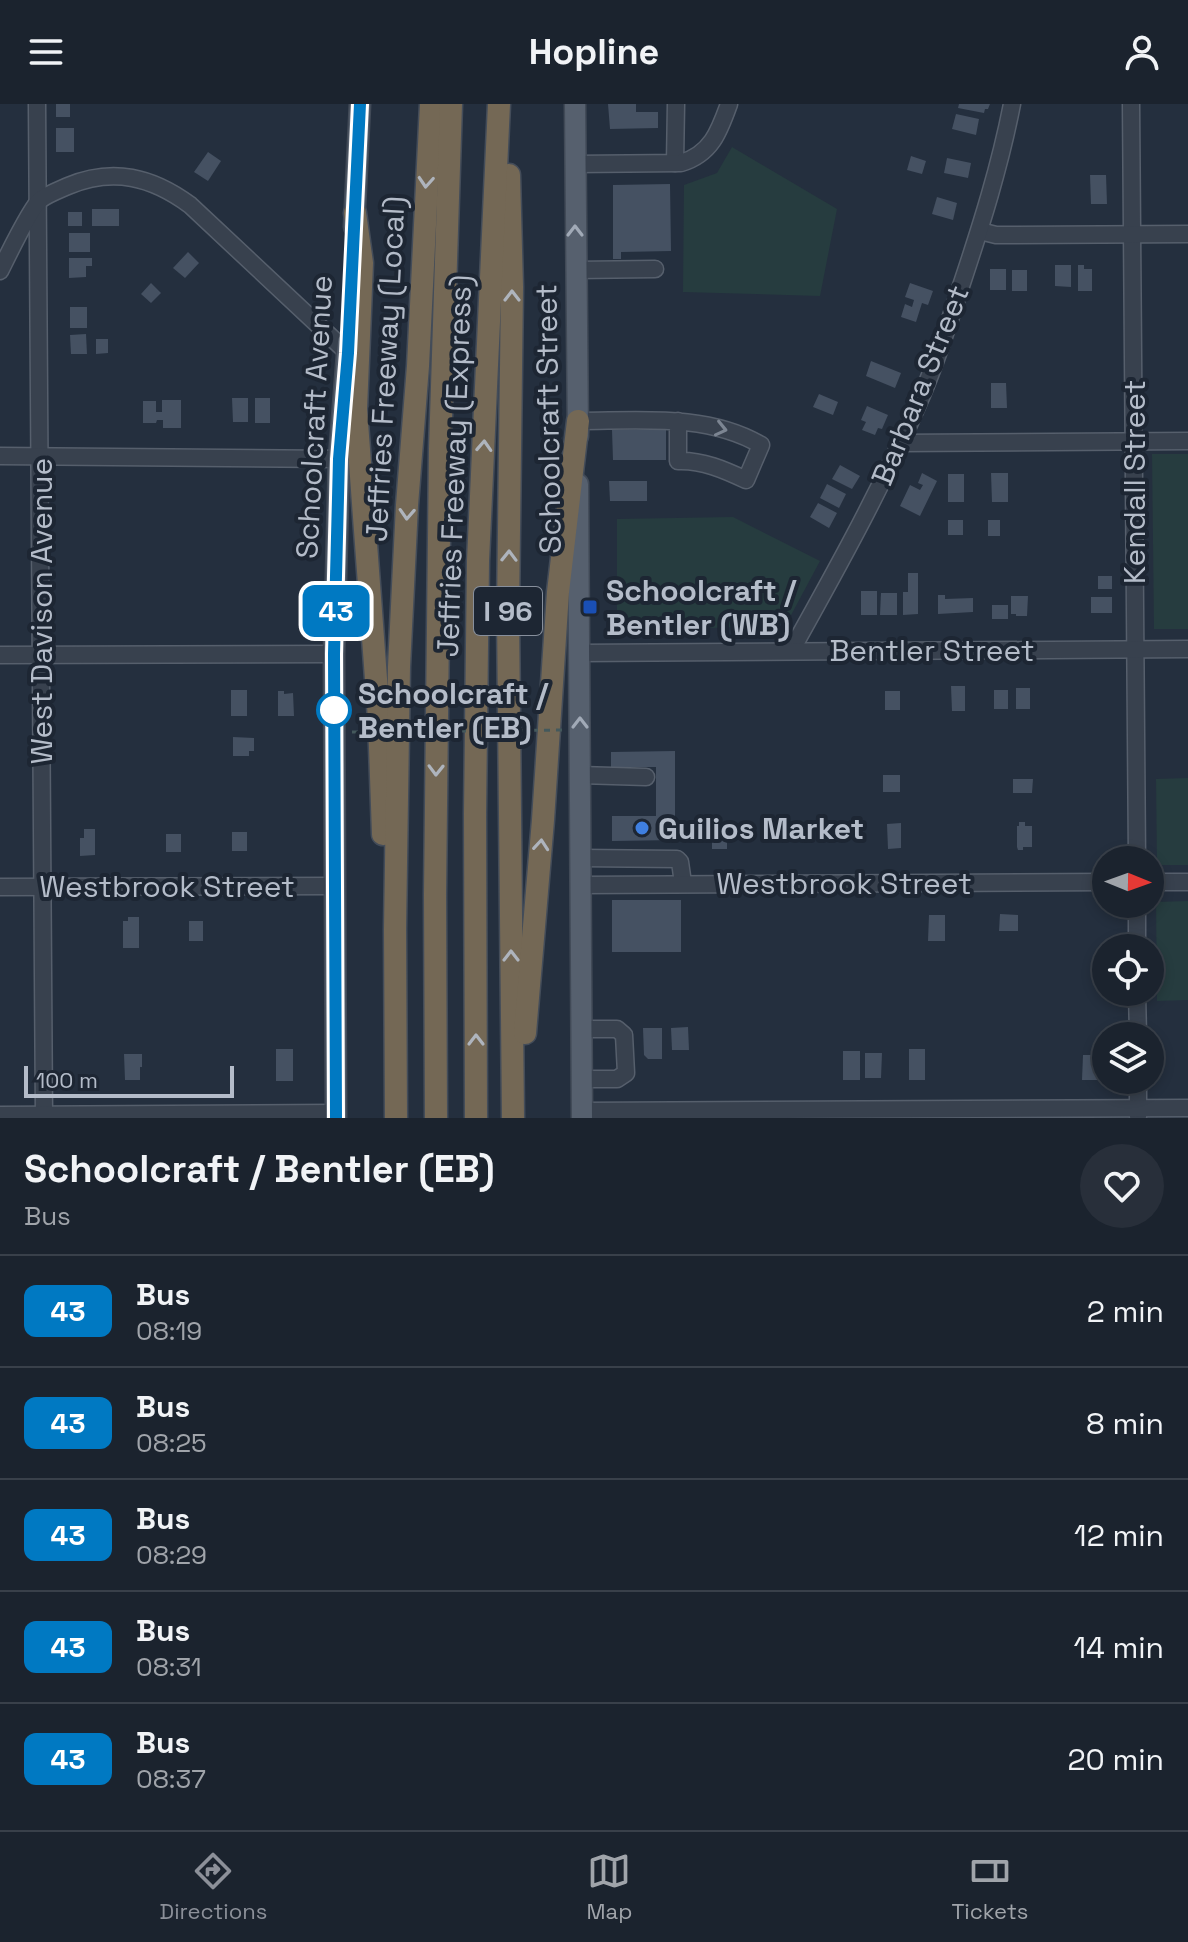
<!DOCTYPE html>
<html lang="en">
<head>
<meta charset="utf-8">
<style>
	:root { --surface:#1b232e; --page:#282f3a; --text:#f1f3f6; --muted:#a0a4aa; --line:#39404a; --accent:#8c9099 }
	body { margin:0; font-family:"Space Grotesk",sans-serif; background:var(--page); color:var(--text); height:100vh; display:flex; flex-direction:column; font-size:30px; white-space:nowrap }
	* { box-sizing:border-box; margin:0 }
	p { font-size:26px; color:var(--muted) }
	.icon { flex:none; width:44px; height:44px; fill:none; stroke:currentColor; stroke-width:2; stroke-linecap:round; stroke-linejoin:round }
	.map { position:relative; height:1014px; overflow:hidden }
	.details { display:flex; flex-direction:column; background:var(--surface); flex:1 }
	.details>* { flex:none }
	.badge { padding:0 16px; border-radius:12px; font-size:28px; line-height:52px }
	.needle { width:52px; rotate:91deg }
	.buttons { position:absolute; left:1092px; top:742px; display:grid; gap:16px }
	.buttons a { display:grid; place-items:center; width:72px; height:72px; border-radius:50%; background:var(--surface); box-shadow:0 4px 12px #0003,0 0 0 2px var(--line); font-size:40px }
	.scale { position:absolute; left:24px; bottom:20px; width:210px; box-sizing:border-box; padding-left:8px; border:4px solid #b4bcc9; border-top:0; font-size:22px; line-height:28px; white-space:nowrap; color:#b4bcc9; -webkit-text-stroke:6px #1d2633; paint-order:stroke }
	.map>.badge { position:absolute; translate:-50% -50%; box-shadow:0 0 0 4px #fff }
	.round { display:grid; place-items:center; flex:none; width:84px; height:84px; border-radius:42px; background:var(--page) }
	.overview { display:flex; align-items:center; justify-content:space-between; height:136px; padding:0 24px }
	h1 { font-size:38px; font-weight:800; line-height:60px }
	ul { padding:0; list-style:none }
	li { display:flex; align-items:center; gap:24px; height:112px; padding:0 24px; border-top:2px solid var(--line) }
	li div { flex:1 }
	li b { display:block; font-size:30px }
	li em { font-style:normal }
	li .badge { min-width:88px; font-weight:700; text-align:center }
	header { display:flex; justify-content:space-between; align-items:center; height:104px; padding:0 24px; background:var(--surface); font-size:36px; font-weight:800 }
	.menu { display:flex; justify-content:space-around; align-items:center; height:112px; border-top:2px solid var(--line); background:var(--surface); font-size:22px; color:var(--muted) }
	.menu a { display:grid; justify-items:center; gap:4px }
	.menu .current { color:var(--accent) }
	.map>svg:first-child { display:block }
	.grass { fill:#263c3f }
	.building { fill:#455162 }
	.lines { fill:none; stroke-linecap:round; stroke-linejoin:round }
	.minor-casing { stroke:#565f6c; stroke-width:19 }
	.major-casing { stroke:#414a57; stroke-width:23 }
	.highway-casing { stroke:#434c59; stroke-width:25 }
	.minor { stroke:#38414e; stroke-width:16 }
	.major { stroke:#56606e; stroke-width:20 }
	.highway { stroke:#746855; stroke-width:22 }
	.path-bridge { stroke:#44595c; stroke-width:3; stroke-dasharray:6 6; stroke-linecap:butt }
	.oneway { stroke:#aeb4bd }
	.oneway2 { stroke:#a1aab7 }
	.oneway3 { stroke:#7c8592 }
	.line-casing { stroke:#fff; stroke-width:18 }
	.line { stroke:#0079c2; stroke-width:12 }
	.transit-dot { fill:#1a4fb4; stroke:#1d2633; stroke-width:3 }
	.stop-dot { fill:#fff; stroke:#0079c2; stroke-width:4 }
	.shop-dot { fill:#3f7fe0; stroke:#1d2633; stroke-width:3 }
	.labels { text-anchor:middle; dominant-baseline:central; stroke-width:8; stroke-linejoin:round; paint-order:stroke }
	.shield { fill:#1d2633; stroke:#878f9c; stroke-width:2 }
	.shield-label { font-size:28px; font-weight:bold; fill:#b4bcc9 }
	.street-label { font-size:30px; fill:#b4bcc9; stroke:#1d2633 }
	.poi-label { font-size:30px; font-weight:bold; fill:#b4bcc9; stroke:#1d2633; text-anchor:start }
	.stop-label { font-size:30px; font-weight:bold; fill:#b4bcc9; stroke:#1d2633; text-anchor:start }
</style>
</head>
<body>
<header><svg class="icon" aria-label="menu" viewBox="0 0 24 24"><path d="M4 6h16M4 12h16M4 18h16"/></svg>Hopline<svg class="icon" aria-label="person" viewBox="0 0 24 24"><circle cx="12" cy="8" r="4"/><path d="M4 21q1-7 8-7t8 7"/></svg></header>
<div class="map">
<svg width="1188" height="1014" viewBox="0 0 1188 1014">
	<rect width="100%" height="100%" fill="#242f3e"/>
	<g class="grass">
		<path d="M732 43 837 105 820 192 683 188 684 81 717 69Z"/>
		<path d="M1152 350H1188V525H1154Z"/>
		<path d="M733 413 820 457 789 515 774 522 617 527V415Z"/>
		<path d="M1188 674V761H1157L1156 675Z"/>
		<path d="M1188 797V896L1157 897 1156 798Z"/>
	</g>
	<g class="building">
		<rect x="56" y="0" width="14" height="13"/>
		<path d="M608 0H636V8H658V24L610 25Z"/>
		<path d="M959 0H990L988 5H985L984 9 958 4Z"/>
		<path d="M956 10 979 15 976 31 952 25Z"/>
		<rect x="56" y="24" width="18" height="24"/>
		<path d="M208 48 221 57 208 77 194 68Z"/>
		<path d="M911 52 926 57 922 70 907 66Z"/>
		<path d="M947 54 971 59 968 74 944 69Z"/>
		<path d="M1090 71H1106L1107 100H1091Z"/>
		<path d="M670 80 671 147 621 148V155H613V81Z"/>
		<path d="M937 93 957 99 953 116 932 110Z"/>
		<rect x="92" y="105" width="27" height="17"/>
		<rect x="68" y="108" width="14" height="14"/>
		<rect x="69" y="129" width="21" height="19"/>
		<path d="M188 148 199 159 185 174 173 164Z"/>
		<path d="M69 154H92V162H86V173L69 174Z"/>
		<path d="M1055 161H1071V183L1055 182Z"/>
		<path d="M1078 161H1084V165H1092V187H1078Z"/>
		<rect x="990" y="165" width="16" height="21"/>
		<rect x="1012" y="166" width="15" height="21"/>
		<path d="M151 179 161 189 151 199 141 190Z"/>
		<path d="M910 179 933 187 928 201 922 199 916 218 901 213 905 200 912 203 914 196 905 193Z"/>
		<rect x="70" y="203" width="17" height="21"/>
		<path d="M86 230 87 250H71L70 231Z"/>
		<path d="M96 235H108V249L96 250Z"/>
		<path d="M871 257 901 269 895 284 866 272Z"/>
		<path d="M991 279H1006L1007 304H991Z"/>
		<path d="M819 290 838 298 833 311 813 303Z"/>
		<path d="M232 294H248V318H233Z"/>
		<rect x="255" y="294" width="15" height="25"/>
		<path d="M162 296H181V324H163V316H157L156 319H143V297H156V308H162Z"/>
		<path d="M867 302 888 311 882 325 878 324 875 331 862 326 866 318 861 316Z"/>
		<path d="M666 325V356H613L612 326Z"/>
		<path d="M840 361 860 372 852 385 832 375Z"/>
		<path d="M922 369 937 377 920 412 900 402 910 381 920 386 923 381 918 379Z"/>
		<path d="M991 369H1008V398H992Z"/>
		<rect x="948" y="370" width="16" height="28"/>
		<path d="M609 377H647V397H610Z"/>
		<path d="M827 380 846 390 839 404 820 394Z"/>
		<path d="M818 399 837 409 829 424 810 413Z"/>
		<rect x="948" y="416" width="15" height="15"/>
		<rect x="988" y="416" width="12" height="16"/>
		<path d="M908 469H918V510L903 511V488H908Z"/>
		<rect x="1098" y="472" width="14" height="13"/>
		<rect x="861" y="487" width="16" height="24"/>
		<path d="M881 489H897V511H880Z"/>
		<path d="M938 491H945V495L973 494V508L938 510Z"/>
		<path d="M1011 492H1028L1027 512H1016V510H1011Z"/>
		<rect x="1091" y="493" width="21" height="16"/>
		<rect x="992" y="501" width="16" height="14"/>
		<path d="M951 582H965V607H952Z"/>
		<rect x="1016" y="584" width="14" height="21"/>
		<rect x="231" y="586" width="16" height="26"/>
		<rect x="994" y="586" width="14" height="19"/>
		<path d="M278 587H284V590L293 589 294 612H278Z"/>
		<rect x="885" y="587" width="15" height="19"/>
		<path d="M233 633 254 634V647H249V652H233Z"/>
		<path d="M675 647V736L612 737V712H656V663H627V666H611V648Z"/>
		<rect x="883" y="671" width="17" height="17"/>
		<path d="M1013 675H1033L1032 689H1013Z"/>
		<path d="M1019 718H1025V722H1032V743H1023V746H1018L1017 743V722H1019Z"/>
		<path d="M901 719V744L888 745 887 720Z"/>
		<path d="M727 724V745H712V725Z"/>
		<path d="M84 725H95V751L80 752V734H84Z"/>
		<rect x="232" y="728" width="15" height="19"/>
		<rect x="166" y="730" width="15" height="18"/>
		<rect x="612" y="796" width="69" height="52"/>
		<path d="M1000 810 1018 811V827H999Z"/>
		<path d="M929 811H945V837H928Z"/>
		<path d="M128 813H139V844H123V817H128Z"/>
		<rect x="189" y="817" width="14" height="20"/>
		<path d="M688 923 689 946H672L671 924Z"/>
		<path d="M643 924H662V955H648L644 951Z"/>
		<rect x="276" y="945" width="17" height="32"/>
		<rect x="909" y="945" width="16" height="31"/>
		<rect x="843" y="947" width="17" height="29"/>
		<path d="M865 949H882L881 974H865Z"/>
		<path d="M124 950H142V963H140V976H125Z"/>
		<path d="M1083 951H1098V976H1082Z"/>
	</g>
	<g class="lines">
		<g class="minor-casing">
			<g id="minor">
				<path d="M37 0 44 1014"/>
				<path d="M1131 0 1137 756"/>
				<path d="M675 59 676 0"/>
				<path d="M575 60 681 59C711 50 719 28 729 0"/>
				<path d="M980 127 996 131 1188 130"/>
				<path d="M576 166 655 165"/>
				<path d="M0 167C7 153 31 103 40 96 48 90 59 86 68 82 113 63 152 73 190 101L348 249"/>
				<path d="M578 317C638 317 707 309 761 341L746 376C725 366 702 356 678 357V317"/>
				<path d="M900 339 1188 337"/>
				<path d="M0 352 339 355"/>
				<path d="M791 547C838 463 884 380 922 291 937 256 949 219 961 182 981 122 1000 62 1012 0"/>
				<path d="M580 549 1188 545"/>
				<path d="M0 551 334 550"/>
				<path d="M580 671 646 673"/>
				<path d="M581 754 677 755 680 758 683 779"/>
				<path d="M1150 778H1188"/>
				<path d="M581 781 1106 778"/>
				<path d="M0 783 334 782"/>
				<path d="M1137 800V844"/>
				<path d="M1137 888 1138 932"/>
				<path d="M582 925H617L624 931 626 969 617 975H582"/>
				<path d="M1138 976V1012"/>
				<path d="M582 1007 1188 1004"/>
				<path d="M0 1011 336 1009"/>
			</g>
		</g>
		<g class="major-casing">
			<g id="major">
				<path d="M575 0 578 332"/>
				<path d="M354 123 360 0"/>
				<path d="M578 380 582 1014"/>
				<path d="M336 1014 334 550 339 355 348 238"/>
			</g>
		</g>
		<g class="highway-casing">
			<g id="highway">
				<path d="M509 71 512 183 508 508 513 1014"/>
				<path d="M355 109 362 159 356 305 379 615 383 730"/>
				<path d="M525 929 543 716 558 488 578 317"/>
				<path d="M396 1014 395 825 399 563 407 401 418 262 431 0"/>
				<path d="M436 1014 435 791 440 345 451 0"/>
				<path d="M476 1014 475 710 478 457 499 0"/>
			</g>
		</g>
		<use href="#minor" class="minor"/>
		<use href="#major" class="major"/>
		<use href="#highway" class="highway"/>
		<path class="path-bridge" d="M352 628 567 626"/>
	</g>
	<defs><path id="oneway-chevron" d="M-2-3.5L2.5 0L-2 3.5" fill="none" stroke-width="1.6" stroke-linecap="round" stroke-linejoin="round" transform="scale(2)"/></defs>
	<g class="oneway">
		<use href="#oneway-chevron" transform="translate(426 78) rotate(94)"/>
		<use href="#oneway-chevron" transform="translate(512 192) rotate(-90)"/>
		<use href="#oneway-chevron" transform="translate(484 342) rotate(-87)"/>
		<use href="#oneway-chevron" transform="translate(407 410) rotate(93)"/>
		<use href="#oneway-chevron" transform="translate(509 452) rotate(-89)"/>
		<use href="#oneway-chevron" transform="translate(436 666) rotate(91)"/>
		<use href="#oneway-chevron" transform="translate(541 741) rotate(-85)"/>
		<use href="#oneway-chevron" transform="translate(511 852) rotate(-90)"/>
		<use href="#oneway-chevron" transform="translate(476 936) rotate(-90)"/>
	</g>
	<g class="oneway2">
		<use href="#oneway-chevron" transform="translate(575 127) rotate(-90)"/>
		<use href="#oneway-chevron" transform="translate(580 619) rotate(-90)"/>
	</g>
	<use class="oneway3" href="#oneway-chevron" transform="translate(721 325) rotate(13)"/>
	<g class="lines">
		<g class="line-casing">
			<path id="line" d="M336 1014 334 550 339 355 348 249 360 0"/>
		</g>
		<use href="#line" class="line"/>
	</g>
	<rect class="transit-dot" x="582" y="495" width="16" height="16" rx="4"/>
	<circle class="stop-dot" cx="334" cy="606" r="16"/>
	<circle class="shop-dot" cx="642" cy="724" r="8"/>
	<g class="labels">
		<rect class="shield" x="474" y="483" width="68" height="48" rx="6"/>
		<g class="shield-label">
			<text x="508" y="507">I 96</text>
		</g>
		<g class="street-label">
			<text transform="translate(385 265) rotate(-87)">Jeffries Freeway (Local)</text>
			<text transform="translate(920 281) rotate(-68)">Barbara Street</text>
			<text transform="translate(314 313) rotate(-87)">Schoolcraft Avenue</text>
			<text transform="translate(548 315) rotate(-91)">Schoolcraft Street</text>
			<text transform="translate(454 362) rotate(-88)">Jeffries Freeway (Express)</text>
			<text transform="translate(1134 378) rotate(-90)">Kendall Street</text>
			<text transform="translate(41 507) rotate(-90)">West Davison Avenue</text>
			<text x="932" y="546">Bentler Street</text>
			<text x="844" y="779">Westbrook Street</text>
			<text x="167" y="782">Westbrook Street</text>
		</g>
		<g class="poi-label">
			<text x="606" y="486">Schoolcraft /<tspan x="606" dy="34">Bentler (WB)</tspan></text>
			<text x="658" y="724">Guilios Market</text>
		</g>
		<g class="stop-label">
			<text x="358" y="589">Schoolcraft /<tspan x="358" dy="34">Bentler (EB)</tspan></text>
		</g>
	</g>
</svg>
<div class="buttons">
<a><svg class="needle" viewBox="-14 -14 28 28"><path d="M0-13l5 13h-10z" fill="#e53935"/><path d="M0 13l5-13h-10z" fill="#a0a4aa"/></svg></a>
<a><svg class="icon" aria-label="locate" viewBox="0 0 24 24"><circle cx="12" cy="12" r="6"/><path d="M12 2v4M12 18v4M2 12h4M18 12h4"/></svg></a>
<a><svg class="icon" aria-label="layers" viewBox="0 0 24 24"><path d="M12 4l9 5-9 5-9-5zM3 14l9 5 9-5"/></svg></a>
</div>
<div class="scale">100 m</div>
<b class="badge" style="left:336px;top:507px;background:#0079c2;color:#fff">43</b>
</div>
<section class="details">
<div class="overview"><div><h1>Schoolcraft / Bentler (EB)</h1><p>Bus</p></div><a class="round"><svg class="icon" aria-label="heart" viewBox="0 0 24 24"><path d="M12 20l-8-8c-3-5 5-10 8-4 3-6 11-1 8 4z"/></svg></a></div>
<ul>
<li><span class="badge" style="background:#0079c2;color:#fff">43</span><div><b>Bus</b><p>08:19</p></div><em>2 min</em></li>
<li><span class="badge" style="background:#0079c2;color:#fff">43</span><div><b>Bus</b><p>08:25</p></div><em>8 min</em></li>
<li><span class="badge" style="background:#0079c2;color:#fff">43</span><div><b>Bus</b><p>08:29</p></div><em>12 min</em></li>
<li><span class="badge" style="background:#0079c2;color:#fff">43</span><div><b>Bus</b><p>08:31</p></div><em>14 min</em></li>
<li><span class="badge" style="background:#0079c2;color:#fff">43</span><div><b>Bus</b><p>08:37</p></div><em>20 min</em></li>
</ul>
</section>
<nav class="menu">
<a class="current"><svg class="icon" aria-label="directions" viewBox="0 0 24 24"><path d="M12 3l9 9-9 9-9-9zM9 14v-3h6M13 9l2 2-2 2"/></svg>Directions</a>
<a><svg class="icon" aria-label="map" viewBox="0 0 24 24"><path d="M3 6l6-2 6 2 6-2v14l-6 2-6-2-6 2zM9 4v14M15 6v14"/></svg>Map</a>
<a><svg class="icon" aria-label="tickets" viewBox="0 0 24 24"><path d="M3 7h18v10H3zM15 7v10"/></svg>Tickets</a>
</nav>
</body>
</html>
